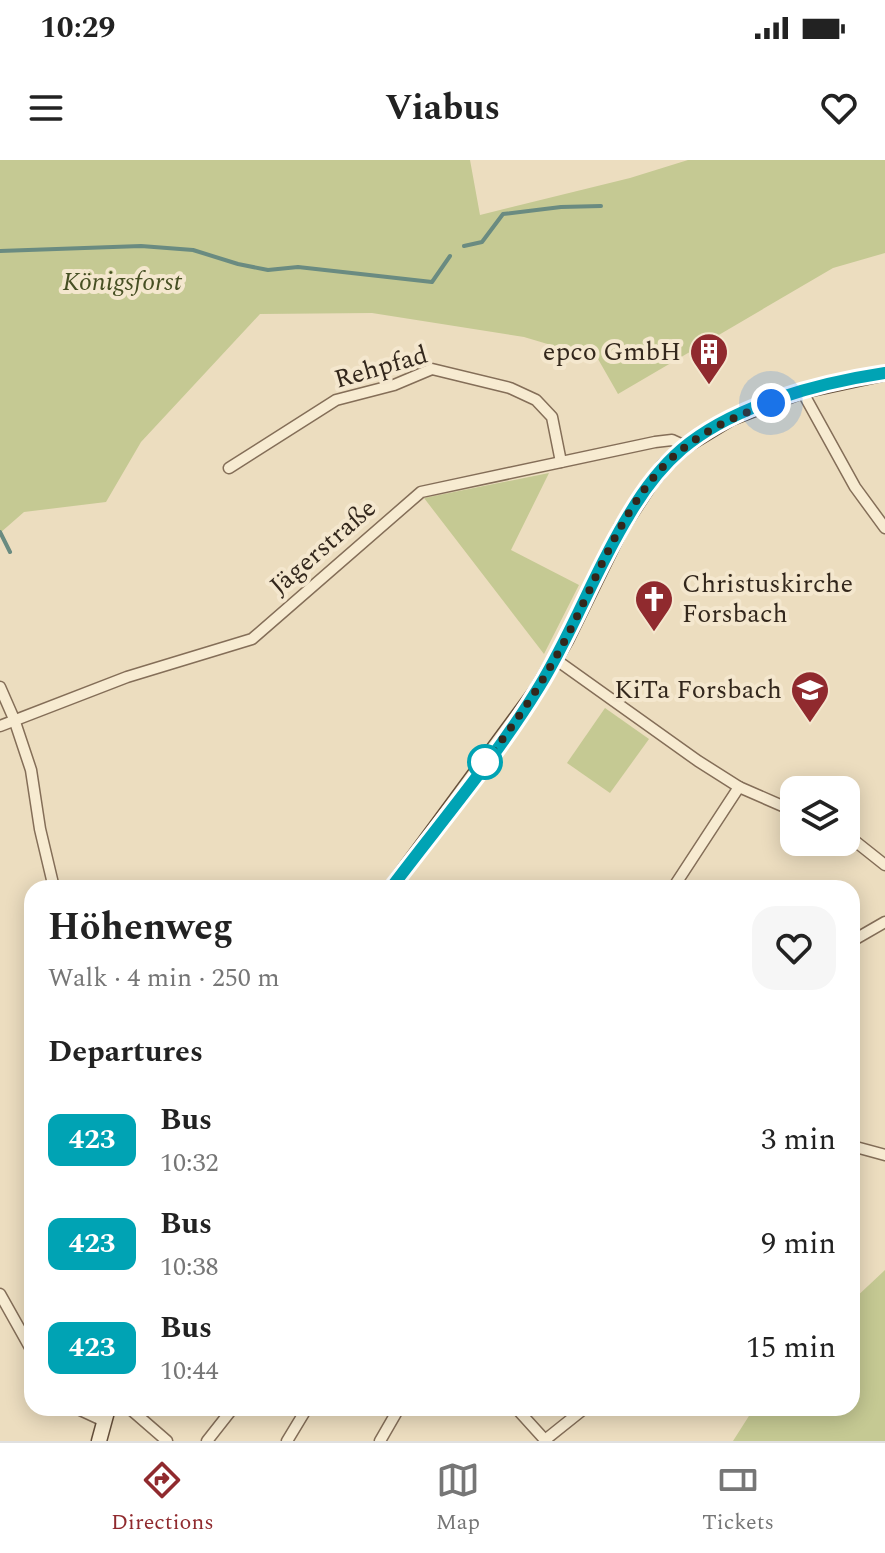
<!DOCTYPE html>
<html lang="en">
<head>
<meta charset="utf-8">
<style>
	:root { --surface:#fff; --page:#f6f6f6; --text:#222; --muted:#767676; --line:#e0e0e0; --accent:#902a2e }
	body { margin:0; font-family:Spectral,serif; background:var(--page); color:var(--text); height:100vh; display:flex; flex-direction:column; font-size:30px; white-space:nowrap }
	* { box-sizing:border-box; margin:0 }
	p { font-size:26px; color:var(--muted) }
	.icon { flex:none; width:44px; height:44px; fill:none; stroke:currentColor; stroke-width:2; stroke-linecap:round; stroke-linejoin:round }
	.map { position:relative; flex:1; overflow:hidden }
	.panel { position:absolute; left:24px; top:720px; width:836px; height:536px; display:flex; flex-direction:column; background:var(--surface); border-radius:24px; box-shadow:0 4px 20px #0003 }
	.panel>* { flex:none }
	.badge { padding:0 16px; border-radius:12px; font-size:28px; line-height:52px }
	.controls { position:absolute; left:780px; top:616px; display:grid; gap:16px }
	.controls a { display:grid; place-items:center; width:80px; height:80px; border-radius:16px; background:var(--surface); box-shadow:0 4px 20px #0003; font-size:40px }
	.you { position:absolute; width:40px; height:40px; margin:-20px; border:6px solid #fff; border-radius:50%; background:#1a73e8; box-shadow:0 0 0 12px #1a73e833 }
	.map>.badge { position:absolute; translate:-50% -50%; box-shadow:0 0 0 4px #fff }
	h2 { padding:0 24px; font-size:30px; line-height:72px }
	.round { display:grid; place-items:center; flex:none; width:84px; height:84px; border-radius:24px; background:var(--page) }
	.overview { display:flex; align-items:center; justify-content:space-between; height:136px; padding:0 24px }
	h1 { font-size:38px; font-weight:700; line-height:60px }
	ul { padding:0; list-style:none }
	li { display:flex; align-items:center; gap:24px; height:104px; padding:0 24px }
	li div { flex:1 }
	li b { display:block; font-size:30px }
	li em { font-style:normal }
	li .badge { min-width:88px; font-weight:700; text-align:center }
	.status { display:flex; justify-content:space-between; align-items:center; height:56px; padding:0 40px; background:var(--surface); direction:ltr }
	.status svg { height:22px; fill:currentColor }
	header { display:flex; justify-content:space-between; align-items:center; height:104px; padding:0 24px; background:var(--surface); font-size:36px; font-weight:700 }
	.tabs { display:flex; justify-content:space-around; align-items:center; height:112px; border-top:2px solid var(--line); background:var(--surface); font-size:22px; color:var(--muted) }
	.tabs a { display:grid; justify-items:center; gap:4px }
	.tabs .active { color:var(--accent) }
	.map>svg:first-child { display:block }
	.green { fill:#c5c993 }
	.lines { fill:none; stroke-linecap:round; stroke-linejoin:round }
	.stream { stroke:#6a8b81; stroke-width:4 }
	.minor-casing { stroke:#846e58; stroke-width:13 }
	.secondary-casing { stroke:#654f3b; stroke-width:17 }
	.minor { stroke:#f7ebd1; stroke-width:10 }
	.secondary { stroke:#f7ebd1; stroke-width:14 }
	.line-casing { stroke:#fff; stroke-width:18 }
	.line { stroke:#00a3b4; stroke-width:12 }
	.walk { stroke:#33271c; stroke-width:8; stroke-dasharray:0 14.4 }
	.stop-dot { fill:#fff; stroke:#00a3b4; stroke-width:4 }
	.labels { text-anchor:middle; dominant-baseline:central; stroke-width:8; stroke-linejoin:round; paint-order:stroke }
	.park-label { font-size:26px; font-style:italic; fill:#464f23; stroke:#f4e7ce }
	.poi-label { font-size:26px; fill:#33271c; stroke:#f4e7ce; text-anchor:end }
	.street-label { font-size:26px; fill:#33271c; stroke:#f4e7ce }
</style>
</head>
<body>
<div class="status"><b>10:29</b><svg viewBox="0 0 49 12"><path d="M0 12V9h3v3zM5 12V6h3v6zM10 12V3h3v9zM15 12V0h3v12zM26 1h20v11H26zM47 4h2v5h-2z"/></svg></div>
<header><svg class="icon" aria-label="menu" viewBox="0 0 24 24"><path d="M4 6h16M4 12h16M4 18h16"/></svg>Viabus<svg class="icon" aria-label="heart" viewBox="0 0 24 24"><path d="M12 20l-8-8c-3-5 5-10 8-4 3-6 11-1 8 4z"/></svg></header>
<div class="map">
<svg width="885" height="1281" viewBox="0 0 885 1281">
	<rect width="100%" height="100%" fill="#ecddbf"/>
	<g class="green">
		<path d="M0 0H470L480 55 630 18 688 0H885V93L833 108 618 234 598 199 524 177 372 153 260 154 141 282 106 342 24 352 0 373Z"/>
		<path d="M549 313 511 390 579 425 544 494 424 338Z"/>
		<path d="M605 548 649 579 610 633 567 603Z"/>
		<path d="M885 1110V1281H733L754 1248H852V1141Z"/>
	</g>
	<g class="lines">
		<g class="stream">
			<path d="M464 86 482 82 503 54 561 47 601 46"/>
			<path d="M0 91 141 86 193 90 238 104 268 110 298 107 432 122 450 96"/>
			<path d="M0 372 10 392"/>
		</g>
		<g class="minor-casing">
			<g id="minor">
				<path d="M802 231 855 327 885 368"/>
				<path d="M229 308 336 240 394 225 432 209 510 228 536 240 552 257 561 302"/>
				<path d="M555 499 698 601 739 627 794 651"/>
				<path d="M0 527 14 559 31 610 40 669 54 728"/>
				<path d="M0 566 127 517 252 479 421 332 655 282 672 280 685 286"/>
				<path d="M846 674 885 705"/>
				<path d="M673 728 739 627"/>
				<path d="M852 781 885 762"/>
				<path d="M852 986 885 995"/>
				<path d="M0 1134 32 1191"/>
				<path d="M76 1248 104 1261"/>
				<path d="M129 1248 167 1281"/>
				<path d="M516 1248 546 1281"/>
				<path d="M545 1280 585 1248"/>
				<path d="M207 1281 233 1248"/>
				<path d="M287 1281 307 1248"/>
				<path d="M380 1281 399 1248"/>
			</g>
		</g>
		<g class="secondary-casing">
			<g id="secondary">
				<path d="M391 728 537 530 566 480 621 368 649 325 664 306 685 286 731 258 802 231 885 213"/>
				<path d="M99 1281 108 1248"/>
			</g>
		</g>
		<use href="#minor" class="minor"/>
		<use href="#secondary" class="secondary"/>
	</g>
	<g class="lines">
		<g class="line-casing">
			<path id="line" d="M391 728C440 663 497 596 539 527 573 472 595 410 629 355 643 331 661 307 682 289 734 245 819 223 885 213"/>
		</g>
		<use href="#line" class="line"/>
		<path class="walk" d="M485 602C513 567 542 524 564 482 598 419 626 331 685 287 711 267 741 254 771 243"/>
	</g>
	<defs>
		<g id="building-pin" transform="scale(2)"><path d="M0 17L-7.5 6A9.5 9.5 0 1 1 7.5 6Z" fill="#902a2e" stroke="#f4e7ce"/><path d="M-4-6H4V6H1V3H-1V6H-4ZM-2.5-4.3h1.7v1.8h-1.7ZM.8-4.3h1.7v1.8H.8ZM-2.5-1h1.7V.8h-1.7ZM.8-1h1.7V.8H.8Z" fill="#fff"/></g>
		<g id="church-pin" transform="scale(2)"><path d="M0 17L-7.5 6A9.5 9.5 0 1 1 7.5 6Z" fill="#902a2e" stroke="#f4e7ce"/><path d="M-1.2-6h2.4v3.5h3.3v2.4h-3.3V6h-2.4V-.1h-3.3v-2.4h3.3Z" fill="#fff"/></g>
		<g id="school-pin" transform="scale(2)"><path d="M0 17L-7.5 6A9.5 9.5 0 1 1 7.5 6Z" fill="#902a2e" stroke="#f4e7ce"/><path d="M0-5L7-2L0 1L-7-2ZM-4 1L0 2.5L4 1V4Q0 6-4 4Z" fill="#fff"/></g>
	</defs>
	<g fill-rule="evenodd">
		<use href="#building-pin" x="709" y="192"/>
		<use href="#church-pin" x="654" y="439"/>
		<use href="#school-pin" x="810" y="530"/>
	</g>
	<circle class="stop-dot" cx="485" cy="602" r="16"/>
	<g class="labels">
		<g class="park-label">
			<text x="122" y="122">Königsforst</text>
		</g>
		<g class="poi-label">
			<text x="681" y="192">epco GmbH</text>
			<text x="682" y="424" text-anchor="start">Christuskirche<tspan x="682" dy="30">Forsbach</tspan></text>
			<text x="782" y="530">KiTa Forsbach</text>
		</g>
		<g class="street-label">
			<text transform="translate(381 207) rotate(-16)">Rehpfad</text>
			<text transform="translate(323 387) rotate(-41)">Jägerstraße</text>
		</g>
	</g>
</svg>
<div class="controls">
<a><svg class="icon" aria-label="layers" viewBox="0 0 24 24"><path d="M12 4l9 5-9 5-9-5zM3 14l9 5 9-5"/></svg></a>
</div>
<div class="you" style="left:771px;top:243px"></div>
<section class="panel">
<div class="overview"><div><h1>Höhenweg</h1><p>Walk · 4 min · 250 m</p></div><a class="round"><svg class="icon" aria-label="heart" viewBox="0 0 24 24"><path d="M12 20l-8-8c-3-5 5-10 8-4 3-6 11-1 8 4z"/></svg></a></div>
<h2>Departures</h2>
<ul>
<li><span class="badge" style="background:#00a3b4;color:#fff">423</span><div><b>Bus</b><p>10:32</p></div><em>3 min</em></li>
<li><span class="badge" style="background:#00a3b4;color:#fff">423</span><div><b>Bus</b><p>10:38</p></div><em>9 min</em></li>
<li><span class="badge" style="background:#00a3b4;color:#fff">423</span><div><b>Bus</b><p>10:44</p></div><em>15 min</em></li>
</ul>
</section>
</div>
<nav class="tabs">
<a class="active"><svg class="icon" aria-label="directions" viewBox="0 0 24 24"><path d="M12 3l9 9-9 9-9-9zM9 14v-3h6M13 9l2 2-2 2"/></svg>Directions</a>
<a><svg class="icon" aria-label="map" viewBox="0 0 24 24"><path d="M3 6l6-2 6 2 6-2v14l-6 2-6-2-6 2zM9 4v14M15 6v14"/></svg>Map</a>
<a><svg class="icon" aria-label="tickets" viewBox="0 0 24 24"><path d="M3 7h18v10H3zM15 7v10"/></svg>Tickets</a>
</nav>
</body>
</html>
